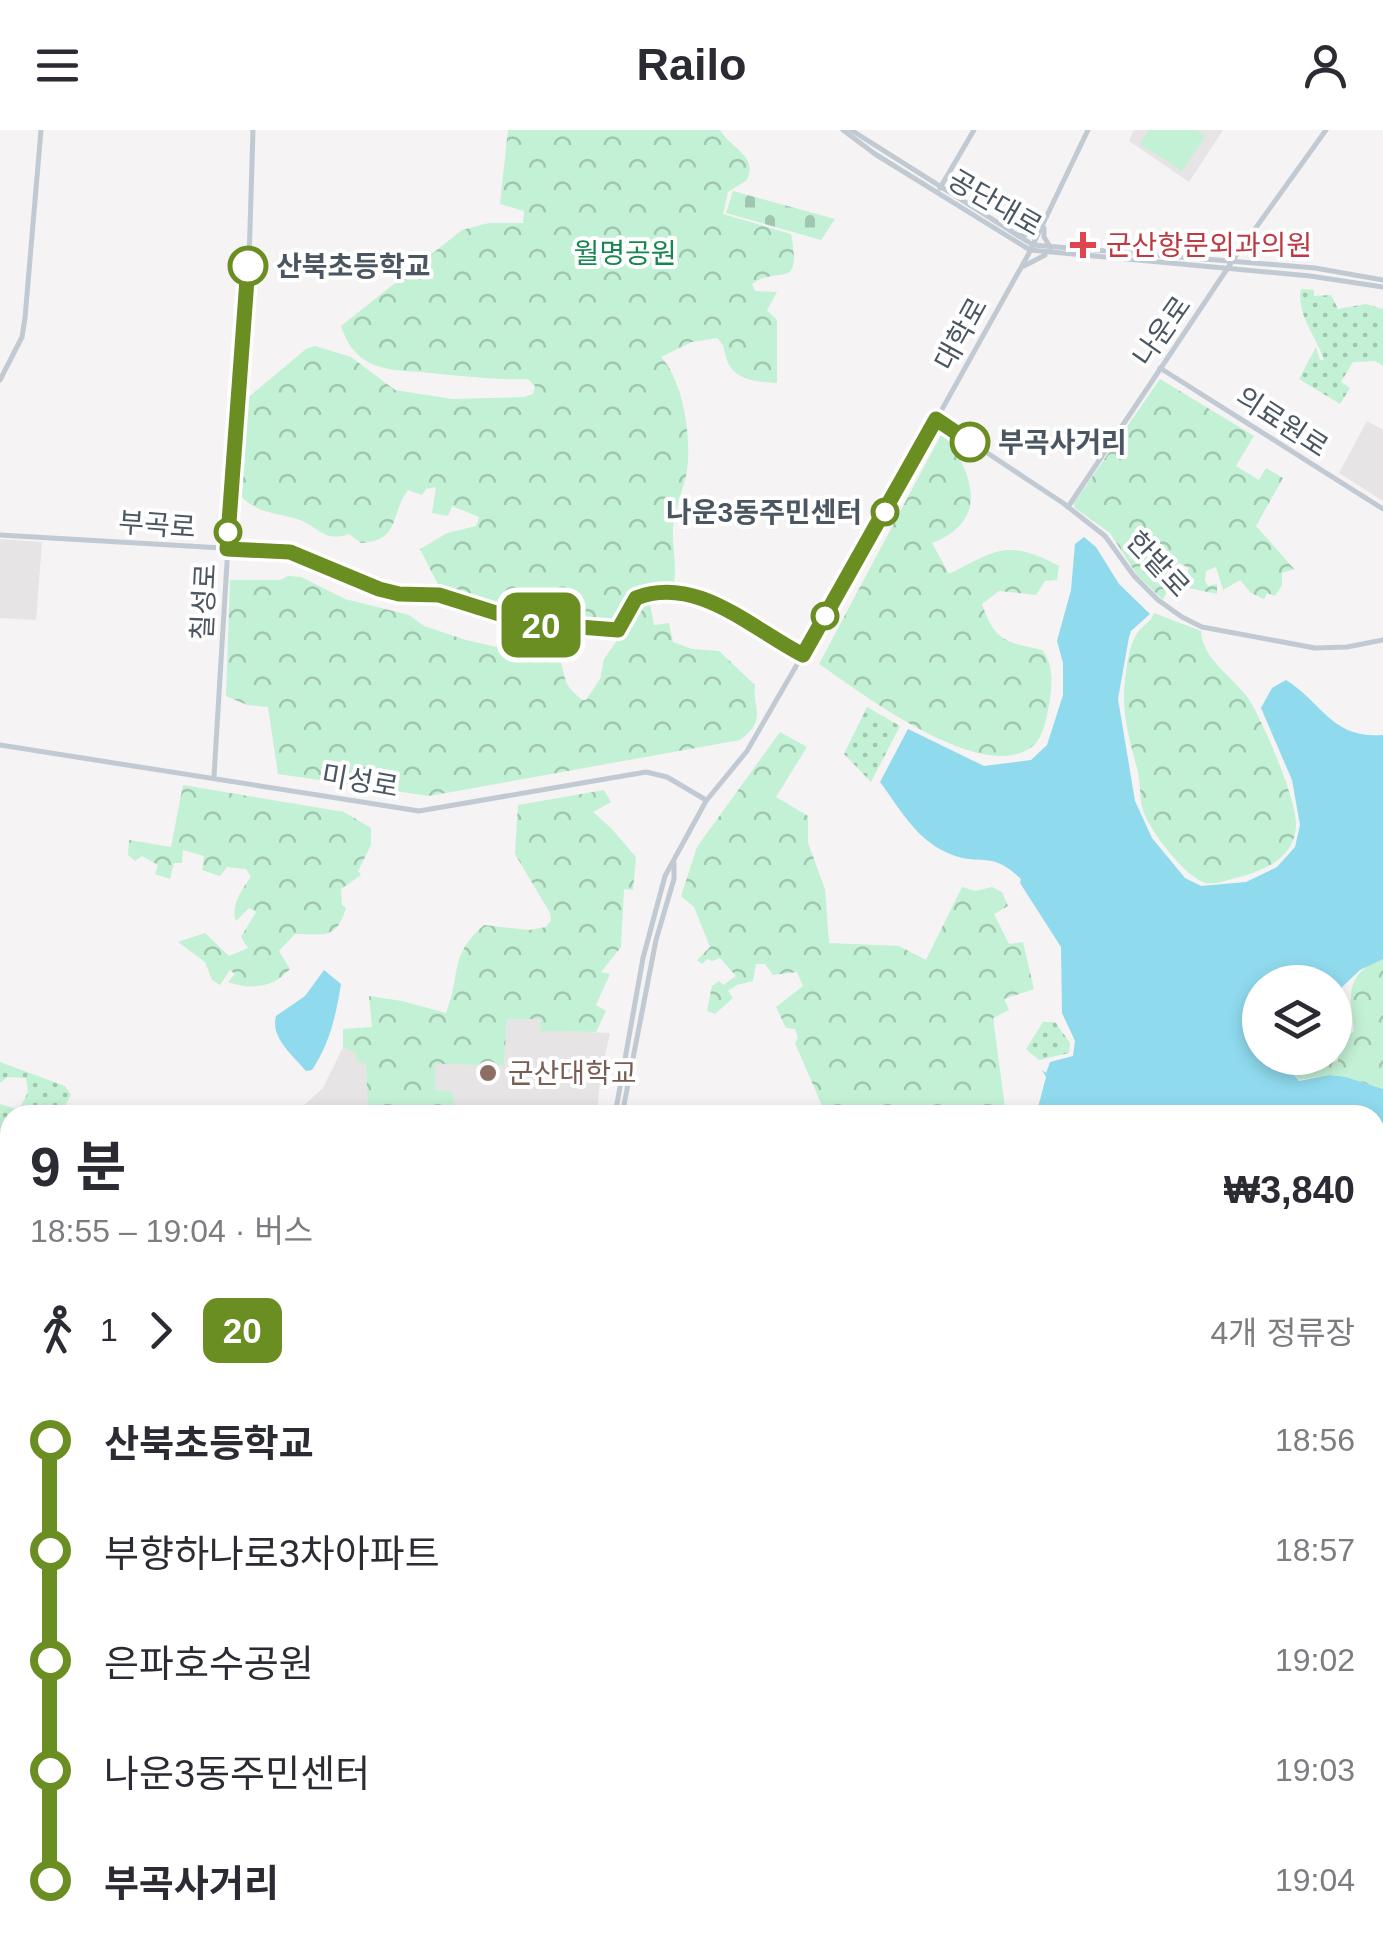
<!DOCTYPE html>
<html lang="ko">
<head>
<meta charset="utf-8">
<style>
	:root { --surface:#fff; --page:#f7f7f7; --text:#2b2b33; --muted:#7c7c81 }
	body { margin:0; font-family:Helvetica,"Noto Sans KR",sans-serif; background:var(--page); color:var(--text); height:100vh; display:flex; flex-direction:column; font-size:38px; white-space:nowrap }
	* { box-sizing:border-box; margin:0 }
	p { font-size:32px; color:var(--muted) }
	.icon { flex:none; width:55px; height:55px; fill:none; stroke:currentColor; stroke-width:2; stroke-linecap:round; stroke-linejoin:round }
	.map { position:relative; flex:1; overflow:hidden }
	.side { position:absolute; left:0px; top:975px; width:1385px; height:852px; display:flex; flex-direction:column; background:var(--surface); border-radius:30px 30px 0 0; box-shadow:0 5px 15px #0003 }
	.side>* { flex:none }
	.badge { padding:0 20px; border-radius:15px; font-size:35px; line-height:65px }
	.buttons { position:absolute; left:1242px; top:835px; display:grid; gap:20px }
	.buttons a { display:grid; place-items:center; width:110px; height:110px; border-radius:50%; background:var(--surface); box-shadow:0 5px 15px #0003; font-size:50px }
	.map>.badge { position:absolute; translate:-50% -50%; box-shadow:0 0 0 5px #fff }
	.legs { display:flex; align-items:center; gap:15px; height:110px; padding:0 30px; font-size:32px }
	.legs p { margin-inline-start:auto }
	.head { display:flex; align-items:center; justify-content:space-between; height:170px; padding:0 30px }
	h1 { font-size:55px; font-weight:700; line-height:75px }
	ul { padding:0 30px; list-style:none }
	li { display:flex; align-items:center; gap:35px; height:110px; font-size:38px }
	li i { display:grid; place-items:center; width:15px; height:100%; margin:0 12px; background:currentColor }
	li i::after { content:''; width:25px; height:25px; margin:-12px; border:8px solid; border-radius:50%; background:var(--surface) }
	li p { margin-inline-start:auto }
	li:first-child i { background:linear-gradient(#0000 50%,currentColor 0) }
	li:last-child i { background:linear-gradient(currentColor 50%,#0000 0) }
	header { display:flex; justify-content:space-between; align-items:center; height:130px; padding:0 30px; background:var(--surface); font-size:45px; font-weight:700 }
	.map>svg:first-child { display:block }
	.education { fill:#e6e4e5 }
	.green { fill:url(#green-dots) }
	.forest { fill:url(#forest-crowns) }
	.cemetery { fill:url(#cemetery-stones) }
	.pitch { fill:#c3f1d5 }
	.water { fill:#90daee }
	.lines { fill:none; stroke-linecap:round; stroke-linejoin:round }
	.stream { stroke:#90daee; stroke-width:2.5 }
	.tertiary { stroke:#c1cad2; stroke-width:5 }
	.trunk { stroke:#9fb4c9; stroke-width:9 }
	.rail-casing { stroke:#b5b8bd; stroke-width:6 }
	.rail { stroke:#fff; stroke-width:2.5; stroke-dasharray:8; stroke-linecap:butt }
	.line-1-casing { stroke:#fff; stroke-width:22 }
	.line-1 { stroke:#6b8e23; stroke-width:15 }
	.health-dot { fill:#e0444e; stroke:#fff; stroke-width:4 }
	.stop-1-dot { fill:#fff; stroke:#6b8e23; stroke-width:5 }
	.education-dot { fill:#8d6e63; stroke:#fff; stroke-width:4 }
	.labels { text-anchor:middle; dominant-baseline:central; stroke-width:8; stroke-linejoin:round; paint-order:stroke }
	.street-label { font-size:28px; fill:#4a5661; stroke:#fff }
	.health-label { font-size:28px; fill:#be3a42; stroke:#fff; text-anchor:start }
	.park-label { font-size:28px; fill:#17864f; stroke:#fff }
	.stop-label { font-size:28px; font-weight:bold; fill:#4a5661; stroke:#fff; text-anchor:start }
	.education-label { font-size:28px; fill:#785e54; stroke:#fff; text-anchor:start }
</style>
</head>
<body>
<header><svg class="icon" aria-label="menu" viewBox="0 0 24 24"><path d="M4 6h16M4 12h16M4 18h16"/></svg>Railo<svg class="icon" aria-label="person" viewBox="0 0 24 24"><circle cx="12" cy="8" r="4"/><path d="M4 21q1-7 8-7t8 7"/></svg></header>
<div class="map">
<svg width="1383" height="1827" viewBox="0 0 1383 1827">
	<defs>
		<pattern id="green-dots" width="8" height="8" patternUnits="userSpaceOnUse" patternTransform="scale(2.5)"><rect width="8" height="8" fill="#c3f1d5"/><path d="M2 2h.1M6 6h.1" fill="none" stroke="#a0c6b0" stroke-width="1.8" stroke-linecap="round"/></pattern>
		<pattern id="forest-crowns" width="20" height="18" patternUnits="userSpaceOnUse" patternTransform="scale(2.5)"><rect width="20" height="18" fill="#c3f1d5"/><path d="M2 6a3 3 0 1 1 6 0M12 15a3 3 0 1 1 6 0" fill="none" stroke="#a0c6b0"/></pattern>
		<pattern id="cemetery-stones" width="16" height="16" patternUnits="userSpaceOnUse" patternTransform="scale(2.5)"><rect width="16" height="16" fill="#c3f1d5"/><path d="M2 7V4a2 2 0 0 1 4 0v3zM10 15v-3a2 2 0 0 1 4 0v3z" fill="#a0c6b0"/></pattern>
	</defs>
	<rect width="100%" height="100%" fill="#f5f3f3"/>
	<g class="education">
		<path d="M1134 0H1223L1189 52 1129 11Z"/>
		<path d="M1367 291 1383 300V371L1339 343Z"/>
		<path d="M0 409 42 412 36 490 0 488Z"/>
		<path d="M507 889H542L540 900 610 903 600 948 597 985H457L452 962 435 961V933L504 935Z"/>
		<path d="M343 917 357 924 366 935 368 985H293L323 958Z"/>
	</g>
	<g class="green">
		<path d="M1301 159 1314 160V166L1331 165 1338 179 1366 174 1383 179V236L1375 231 1353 232 1341 252 1350 258 1340 274 1299 249 1316 217 1320 230H1324C1317 207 1296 185 1301 159Z"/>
		<path d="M867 577 900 596 871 652 844 624Z"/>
		<path d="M1043 892H1055L1070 913 1069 923 1039 930 1026 919Z"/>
		<path d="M0 932 65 956 71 965 60 985H10V1008H2L3 1027H0V974L19 980 28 962 26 948 7 947 0 953Z"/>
	</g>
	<g class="forest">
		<path d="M508 0H720C731 19 758 25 747 50L728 62 723 84 791 104C802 163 779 134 752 154L755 161 777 162 767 180 777 190V253C759 252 734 251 727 230 723 220 726 217 717 208L692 212 661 227C684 251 693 314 686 346 682 363 674 381 673 399 672 417 677 434 674 453L632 469 618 497 614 499C554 496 501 485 444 466L420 419 447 403 476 396 479 387 452 376 448 386 432 383 436 357 426 359 422 365 408 360C389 386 401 410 361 413L349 404C323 413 319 396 297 389 272 381 257 385 237 362L245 270 306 219 315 216 351 227 395 260 452 269 524 267 533 264 535 256 528 249C497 250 470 247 440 244 399 238 358 248 341 196L462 100 489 93H523L524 81 500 74Z"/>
		<path d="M1160 249 1254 306 1236 336 1259 350 1266 338 1283 348 1256 396 1294 439 1282 443V455L1275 466 1267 463 1264 469 1251 463 1240 450 1223 460 1216 437 1206 441 1205 451 1208 456 1217 454V464L1184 457 1189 438 1179 433 1163 470 1137 445 1110 403 1075 378 1074 373Z"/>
		<path d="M942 303C974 342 990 391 932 413L949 444C996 421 1006 408 1059 436L1057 450 1045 451 1036 465 999 461 982 474C995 512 1006 512 1042 520 1055 534 1052 561 1048 580 1046 591 1042 608 1034 615 985 658 860 562 819 534Z"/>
		<path d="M288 446 301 447 345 469 409 485 424 496 466 510 509 520 545 519 560 530C567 551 562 553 582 570H586L600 549 604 529 618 509 634 476 649 468 654 495 669 493 673 512 692 519 719 521 755 555C752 578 768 590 740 610L429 666 278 644 268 577 247 575 226 566 230 450H280Z"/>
		<path d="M1154 483 1201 501C1202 529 1233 547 1248 568 1262 589 1297 670 1296 695 1295 730 1261 742 1232 749 1223 751 1212 756 1203 752 1183 744 1152 703 1144 683 1139 669 1141 653 1137 638 1129 608 1121 581 1125 549 1127 535 1129 517 1136 505 1142 495 1151 493 1154 483Z"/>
		<path d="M780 602 807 617 776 667 808 686V713L825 759 829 813 899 816 926 830 962 757 975 761 992 757 1002 762 1008 776 994 784 1009 814 1023 812 1034 859 1004 869 1009 880 993 888 1006 985H826L795 913 798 908 795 899 786 898 776 877 803 856 797 842 773 845 765 834H756L753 851 737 855 728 861 733 868 715 884 707 881 712 856 719 851 723 855 736 846 720 828 712 831 708 829 702 834 697 830 710 817 694 777 681 766 697 717Z"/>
		<path d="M183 655 344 682 371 698V715L358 741 361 745 341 759 342 775 346 778C336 811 323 804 295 804L279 821 290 839C273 858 251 860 228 852L235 844 230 840 220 855 212 850 205 832 178 812 205 803 229 826 248 818 241 807 256 782 249 778 236 791C230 776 242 759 251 747L246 739 227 737 220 746 202 740 204 726 183 720 182 733H174L170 749 155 744 158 735 142 726 135 731 128 725 129 710 171 717Z"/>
		<path d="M604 660 611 672 593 682 611 698 636 727 633 760 624 759 621 817 601 842 610 844 596 875 606 881 596 902 540 901 541 889H507L504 935 435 934V960L452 962 457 985H368L366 935 356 930 357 924 343 917V899L372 897 369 866 402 871 446 883C462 842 448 827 484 795L529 800 546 797 551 790 550 783 515 724 518 675Z"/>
		<path d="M1380 828 1383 829V959L1346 947 1329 945 1299 950 1289 939 1290 928H1296L1298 934 1310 940 1338 931V914L1354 901C1350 864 1344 848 1380 828Z"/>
		<path d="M1375 1026 1383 1029V1187L1375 1185Z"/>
		<path d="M1375 1380 1383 1391V1623L1375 1624Z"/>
		<path d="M1383 1779V1827H1294L1308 1818H1375V1781Z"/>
		<path d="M22 1818H435L445 1827H243L236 1821 233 1827H27Z"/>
	</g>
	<path class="cemetery" d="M733 61 835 89 821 110 726 83Z"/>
	<path class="pitch" d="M1149 0H1196L1205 6 1182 41 1140 14Z"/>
	<g class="water">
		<path d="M1084 407 1096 417 1119 454 1150 484 1131 501 1129 507 1118 569 1135 671 1152 708 1185 748 1201 756 1246 752 1277 737 1295 717 1300 695 1292 650 1261 578 1272 558 1286 550C1323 573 1331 609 1383 605V829L1360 840 1342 857 1345 890 1343 904 1335 909V852H1260V928H1290L1289 939 1299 951 1329 945 1346 947 1383 959V1028L1375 1026V985H1036L1046 947 1042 940 1046 943 1050 932 1073 926 1075 911 1062 883 1061 817 1020 753 1021 749C990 719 981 737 950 724 917 711 900 679 880 652L908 599 984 636 1031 630 1047 615 1063 565V533L1057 511 1071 460 1075 414Z"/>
		<path d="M324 840 341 854C336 885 330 913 312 940L306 941C293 925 270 908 276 886L305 866Z"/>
		<path d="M1375 1195 1383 1198V1390L1375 1381Z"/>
	</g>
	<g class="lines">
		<path class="stream" d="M964 1818 967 1827"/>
		<g class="tertiary">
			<path d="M843 0 875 24 1030 120 1310 146 1383 157"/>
			<path d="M851 0 1033 115 1315 138 1383 150"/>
			<path d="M940 58 974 0"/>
			<path d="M1044 98V107L1051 118"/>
			<path d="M1017 105 1023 106 1039 99"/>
			<path d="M1024 136 1045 125"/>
			<path d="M1160 238 1383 379"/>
			<path d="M0 250 22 207 25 188 41 0"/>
			<path d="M936 289 1063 373 1105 406 1134 446 1158 470 1182 487 1202 497 1315 518 1347 517 1383 510"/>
			<path d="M1068 377 1237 124 1326 0"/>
			<path d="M0 405 290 422 399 464 439 465 502 487 547 496 619 500 635 468C697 444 751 499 803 525"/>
			<path d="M0 615 419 681 646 642 667 647 706 670"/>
			<path d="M214 646 233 334 248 164 253 0"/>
			<path d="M615 985 643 828 665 746 706 671 747 621 872 405 1028 125 1088 0"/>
			<path d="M622 985 656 810 674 749V733"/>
			<path d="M662 1818 663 1827"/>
			<path d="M669 1818 670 1827"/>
		</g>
		<g class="trunk">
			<path d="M1375 1632H1383"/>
			<path d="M1375 1640H1383"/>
			<path d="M0 1669 10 1672"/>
		</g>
		<g class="rail-casing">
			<g id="rail">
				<path d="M1375 1673 1383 1671"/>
				<path d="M0 1774 10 1776"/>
			</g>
		</g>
		<use href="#rail" class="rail"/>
	</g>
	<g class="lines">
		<g class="line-1-casing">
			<path id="line-1" d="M248 136 227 419 290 422 379 459 399 464 439 465 528 493 618 500 636 468C696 444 752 499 803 525L936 289 970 312"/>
		</g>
		<use href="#line-1" class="line-1"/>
	</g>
	<path class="health-dot" d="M1078 100h10v10h10v10h-10v10h-10v-10h-10v-10h10z"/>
	<g class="stop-1-dot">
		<circle cx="248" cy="136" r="18"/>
		<circle cx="970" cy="312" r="18"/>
		<circle cx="885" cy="382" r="12"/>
		<circle cx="228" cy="402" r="12"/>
		<circle cx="825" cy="486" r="12"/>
	</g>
	<circle class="education-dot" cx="488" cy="943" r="10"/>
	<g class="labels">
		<g class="street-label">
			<text transform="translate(995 73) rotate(30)">공단대로</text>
			<text transform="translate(1162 201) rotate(-55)">나운로</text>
			<text transform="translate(961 204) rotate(-61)">대학로</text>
			<text transform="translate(1282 292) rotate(33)">의료원로</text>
			<text transform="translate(157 395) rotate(4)">부곡로</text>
			<text transform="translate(1158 434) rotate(47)">한밭로</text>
			<text transform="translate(204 472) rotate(-87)">칠성로</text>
			<text transform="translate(360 651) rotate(10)">미성로</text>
		</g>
		<g class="health-label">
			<text x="1106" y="115">군산항문외과의원</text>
		</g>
		<g class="park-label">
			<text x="625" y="123">월명공원</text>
		</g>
		<g class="stop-label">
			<text x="276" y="136">산북초등학교</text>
			<text x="998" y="312">부곡사거리</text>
			<text x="862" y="382" text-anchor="end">나운3동주민센터</text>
		</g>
		<g class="education-label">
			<text x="508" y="943">군산대학교</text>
		</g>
	</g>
</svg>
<div class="buttons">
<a><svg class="icon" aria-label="layers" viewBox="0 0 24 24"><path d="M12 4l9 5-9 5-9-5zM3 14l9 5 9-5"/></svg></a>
</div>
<b class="badge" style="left:541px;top:495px;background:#6b8e23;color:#fff">20</b>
<section class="side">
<div class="head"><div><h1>9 분</h1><p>18:55 – 19:04 · 버스</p></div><b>₩3,840</b></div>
<div class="legs"><svg class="icon" aria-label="walk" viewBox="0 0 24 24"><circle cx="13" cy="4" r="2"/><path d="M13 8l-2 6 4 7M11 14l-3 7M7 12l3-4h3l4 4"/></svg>1<svg class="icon" aria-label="forward" viewBox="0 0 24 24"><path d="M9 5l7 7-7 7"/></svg><b class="badge" style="background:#6b8e23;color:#fff">20</b><p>4개 정류장</p></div>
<ul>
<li><i style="color:#6b8e23"></i><b>산북초등학교</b><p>18:56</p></li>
<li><i style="color:#6b8e23"></i><span>부향하나로3차아파트</span><p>18:57</p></li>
<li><i style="color:#6b8e23"></i><span>은파호수공원</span><p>19:02</p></li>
<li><i style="color:#6b8e23"></i><span>나운3동주민센터</span><p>19:03</p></li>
<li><i style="color:#6b8e23"></i><b>부곡사거리</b><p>19:04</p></li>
</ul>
</section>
</div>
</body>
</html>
